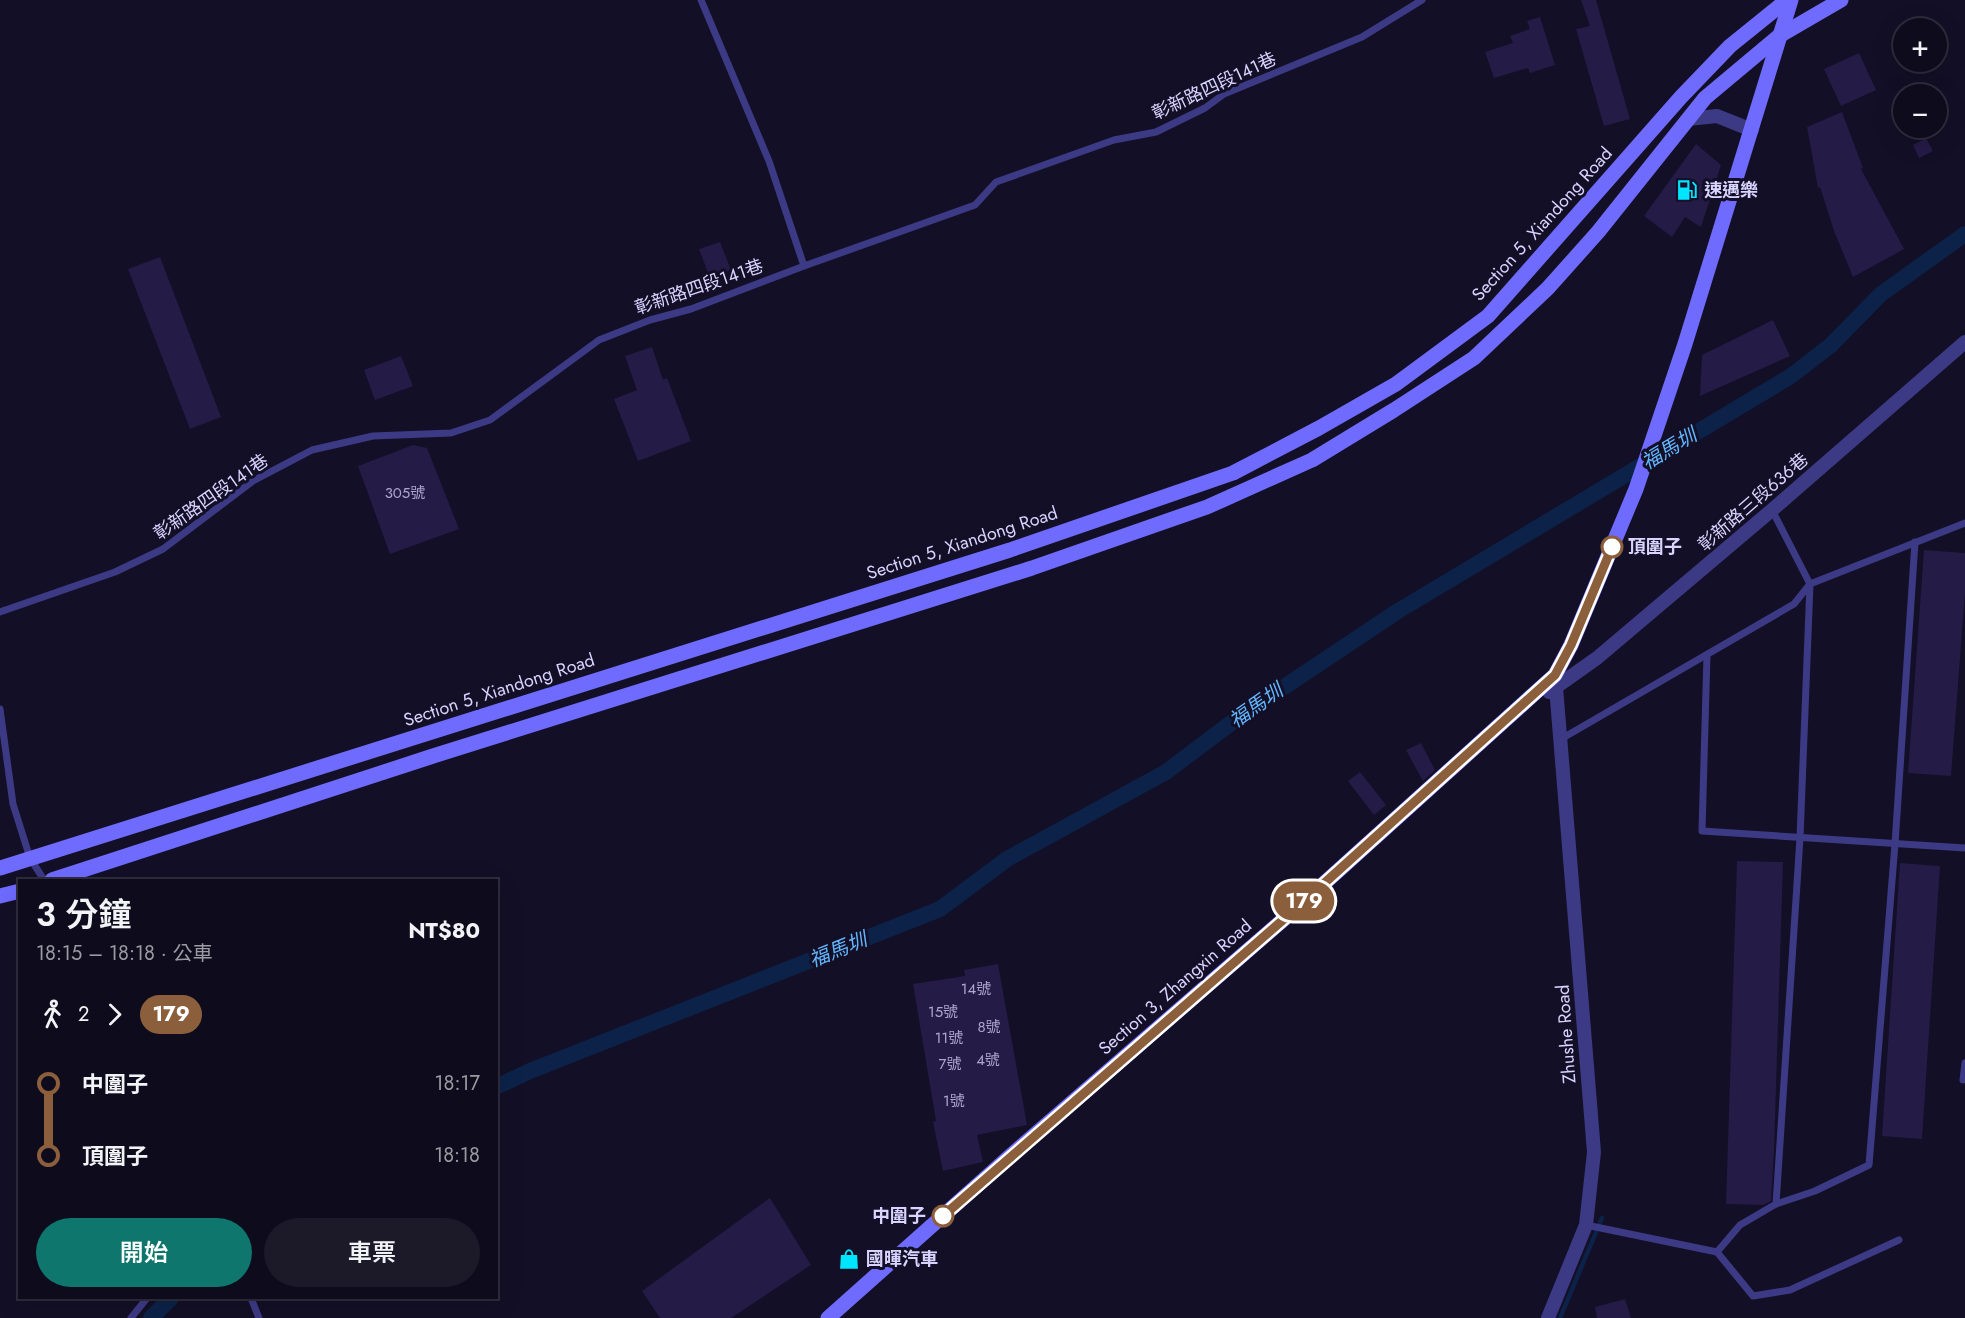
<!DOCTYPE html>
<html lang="zh-TW">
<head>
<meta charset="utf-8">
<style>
	:root { --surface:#0e0b1c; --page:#1c1929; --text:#f1f3f6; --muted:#9b9ba3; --line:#2e2b3b; --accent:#0f766e }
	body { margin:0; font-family:Jost,"Noto Sans TC",sans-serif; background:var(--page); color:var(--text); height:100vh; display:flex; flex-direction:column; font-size:22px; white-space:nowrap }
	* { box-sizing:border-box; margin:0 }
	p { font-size:20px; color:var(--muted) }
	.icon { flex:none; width:33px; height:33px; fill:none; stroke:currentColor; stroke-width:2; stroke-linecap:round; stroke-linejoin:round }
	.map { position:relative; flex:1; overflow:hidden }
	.details { position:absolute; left:18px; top:879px; width:480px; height:420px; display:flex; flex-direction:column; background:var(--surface); border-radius:0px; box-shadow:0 6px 24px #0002,0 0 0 2px var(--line) }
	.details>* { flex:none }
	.badge { padding:0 12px; border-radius:20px; font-size:21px; line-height:39px }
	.controls { position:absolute; left:1893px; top:18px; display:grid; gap:12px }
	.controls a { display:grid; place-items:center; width:54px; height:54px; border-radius:50%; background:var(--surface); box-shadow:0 6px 24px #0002,0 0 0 2px var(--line); font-size:30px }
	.map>.badge { position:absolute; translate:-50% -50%; box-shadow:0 0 0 3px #fff }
	.legs { display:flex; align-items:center; gap:9px; height:66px; padding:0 18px; font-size:20px }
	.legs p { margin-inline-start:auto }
	.head { display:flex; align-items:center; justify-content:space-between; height:102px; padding:0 18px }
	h1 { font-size:33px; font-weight:600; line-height:45px }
	.button { display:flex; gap:12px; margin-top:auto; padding:12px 18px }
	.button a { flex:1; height:69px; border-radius:36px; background:var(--accent); color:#fff; font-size:24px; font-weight:600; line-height:69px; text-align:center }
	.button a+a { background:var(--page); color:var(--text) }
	ul { padding:0 18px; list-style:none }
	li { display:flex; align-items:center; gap:21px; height:72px; font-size:22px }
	li i { display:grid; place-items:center; width:9px; height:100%; margin:0 8px; background:currentColor }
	li i::after { content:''; width:15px; height:15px; margin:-8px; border:4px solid; border-radius:50%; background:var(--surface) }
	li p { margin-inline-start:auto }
	li:first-child i { background:linear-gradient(#0000 50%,currentColor 0) }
	li:last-child i { background:linear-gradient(currentColor 50%,#0000 0) }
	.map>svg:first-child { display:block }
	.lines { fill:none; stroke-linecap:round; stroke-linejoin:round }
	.stream { stroke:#0c2248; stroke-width:4.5 }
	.canal { stroke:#0c2248; stroke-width:16 }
	.building { fill:#241b47 }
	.lane { stroke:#3d3a85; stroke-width:7 }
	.street { stroke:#3d3a85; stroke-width:14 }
	.secondary { stroke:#6f6bff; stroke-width:15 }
	.line-1-casing { stroke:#fff; stroke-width:14 }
	.line-1 { stroke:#8b5e3c; stroke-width:9 }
	.stop-1-dot { fill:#fff; stroke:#8b5e3c; stroke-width:3 }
	.labels { text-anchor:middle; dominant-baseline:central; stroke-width:6; stroke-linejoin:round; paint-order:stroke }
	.number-label { font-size:15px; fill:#aca6d1 }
	.street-label { font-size:18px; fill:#d9d4ff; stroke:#130f26 }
	.poi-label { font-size:18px; font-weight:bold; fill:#d9d4ff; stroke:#130f26; text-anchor:start }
	.stop-label { font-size:18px; font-weight:bold; fill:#d9d4ff; stroke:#130f26; text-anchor:start }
	.water-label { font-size:20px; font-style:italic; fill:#62b6ff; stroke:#130f26 }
</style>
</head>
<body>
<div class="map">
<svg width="1965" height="1318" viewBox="0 0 1965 1318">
	<rect width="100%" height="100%" fill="#130f26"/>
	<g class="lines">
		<path class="stream" d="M1560 1318 1602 1218"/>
		<g class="canal">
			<path d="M496 1087 530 1071 940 909 1007 859 1166 772 1239 717 1398 611 1791 376 1831 345 1881 294 1965 234"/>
			<path d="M151 1318 171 1298"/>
		</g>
	</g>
	<g class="building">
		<path d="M1581 0H1596L1630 119 1604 126 1576 29 1590 26Z"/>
		<path d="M1540 17 1555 65 1530 73 1528 68 1494 78 1485 52 1513 43 1510 36 1530 29 1527 21Z"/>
		<path d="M1859 53 1876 90 1841 106 1824 69Z"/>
		<path d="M1842 112 1863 168 1861 169 1904 249 1853 277 1834 231 1820 187 1818 188 1807 127Z"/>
		<path d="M1926 138 1933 151 1919 158 1913 145Z"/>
		<path d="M1696 144 1721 165 1701 227 1685 217 1672 237 1644 216Z"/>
		<path d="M720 242 731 270 710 278 699 249Z"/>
		<path d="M160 257 221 417 190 429 128 269Z"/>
		<path d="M1773 320 1790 356 1700 396 1702 355Z"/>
		<path d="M652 347 663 380 667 378 691 441 638 461 614 399 637 390 625 356Z"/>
		<path d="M401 356 413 386 375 400 364 370Z"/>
		<path d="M413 445 427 448 459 529 390 554 358 466Z"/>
		<path d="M1924 550 1965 553V592L1951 776 1908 773Z"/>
		<path d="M1421 743 1435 770 1423 781 1406 750Z"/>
		<path d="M1360 772 1386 805 1374 815 1348 781Z"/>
		<path d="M1737 861 1783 862 1774 1151 1771 1201 1763 1205 1726 1204Z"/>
		<path d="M1900 863 1940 866 1922 1139 1882 1136Z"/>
		<path d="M998 964 1027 1125 977 1135 983 1162 943 1171 933 1122 936 1121 913 984 965 976 964 970Z"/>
		<path d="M770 1198 811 1265 731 1318H660L642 1291Z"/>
		<path d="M1625 1299 1631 1318H1597L1595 1307Z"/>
	</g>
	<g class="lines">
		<g class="lane">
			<path d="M701 0 769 161 804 266"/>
			<path d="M1772 510 1810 584 1800 838 1776 1204"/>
			<path d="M0 612 115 572 163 549 253 481 312 450 373 436 451 433 490 420 599 340 650 320 691 309 804 266 975 205 996 182 1114 140 1156 132 1205 108 1224 94 1362 37 1422 0"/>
			<path d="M1707 655 1702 831 1965 848"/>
			<path d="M0 709 13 804 30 858 44 880"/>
			<path d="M1561 739 1794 604 1810 584 1965 523"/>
			<path d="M1963 1080 1965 1063"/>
			<path d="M1586 1225 1717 1252 1740 1225 1776 1204 1815 1191 1869 1165 1895 844 1915 542"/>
			<path d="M1717 1252 1753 1296 1790 1290 1899 1240"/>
			<path d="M251 1298 259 1318"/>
			<path d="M131 1318 147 1298"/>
		</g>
		<g class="street">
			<path d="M1688 119 1717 116 1752 130"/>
			<path d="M1549 692 1597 658 1772 510 1965 342"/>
			<path d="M1548 1318 1586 1225 1594 1152 1555 675"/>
		</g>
		<g class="secondary">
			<path d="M0 868 1010 550 1233 473 1319 428 1396 384 1488 316 1681 97 1730 46 1787 0"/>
			<path d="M52 880 430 757 1032 568 1207 507 1312 460 1394 410 1474 358 1548 288 1598 232 1705 98 1779 36 1841 0"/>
			<path d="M0 896 20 891"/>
			<path d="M828 1318 1009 1157 1299 906 1555 675 1571 645 1636 489 1685 344 1791 0"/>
		</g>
	</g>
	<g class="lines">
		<g class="line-1-casing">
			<path id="line-1" d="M943 1216 1299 906 1555 675 1571 645 1612 547"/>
		</g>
		<use href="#line-1" class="line-1"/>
	</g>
	<defs>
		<g id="fuel-bare" transform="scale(1.62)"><path d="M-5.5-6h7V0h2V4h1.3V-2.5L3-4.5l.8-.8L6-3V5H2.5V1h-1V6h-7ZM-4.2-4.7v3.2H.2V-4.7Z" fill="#00e5ff" stroke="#130f26" stroke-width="2.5" paint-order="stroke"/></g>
		<g id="shop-bare" transform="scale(1.62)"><path d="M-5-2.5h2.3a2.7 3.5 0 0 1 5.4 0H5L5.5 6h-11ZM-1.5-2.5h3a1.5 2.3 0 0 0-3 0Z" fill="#00e5ff" stroke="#130f26" stroke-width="2.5" paint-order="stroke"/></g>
	</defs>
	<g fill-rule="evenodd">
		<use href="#fuel-bare" x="1687" y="190"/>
		<use href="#shop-bare" x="849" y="1259"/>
	</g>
	<g class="stop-1-dot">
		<circle cx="1612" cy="547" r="10"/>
		<circle cx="943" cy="1216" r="10"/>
	</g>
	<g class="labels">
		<g class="number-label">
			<text x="405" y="493">305號</text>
			<text x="976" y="989">14號</text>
			<text x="943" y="1012">15號</text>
			<text x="989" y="1027">8號</text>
			<text x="949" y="1038">11號</text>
			<text x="988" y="1060">4號</text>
			<text x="950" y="1064">7號</text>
			<text x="954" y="1101">1號</text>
		</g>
		<g class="street-label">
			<text transform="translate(1214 86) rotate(-25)">彰新路四段141巷</text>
			<text transform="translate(1542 224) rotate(-48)">Section 5, Xiandong Road</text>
			<text transform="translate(699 287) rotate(-19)">彰新路四段141巷</text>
			<text transform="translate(211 497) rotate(-35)">彰新路四段141巷</text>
			<text transform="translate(1753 502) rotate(-41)">彰新路三段636巷</text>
			<text transform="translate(962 543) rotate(-18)">Section 5, Xiandong Road</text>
			<text transform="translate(499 690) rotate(-18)">Section 5, Xiandong Road</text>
			<text transform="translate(1175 987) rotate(-41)">Section 3, Zhangxin Road</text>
			<text transform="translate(1566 1034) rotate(-94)">Zhushe Road</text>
		</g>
		<g class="poi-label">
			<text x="1704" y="190">速邁樂</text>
			<text x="866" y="1259">國暉汽車</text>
		</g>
		<g class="stop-label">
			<text x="1628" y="547">頂圍子</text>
			<text x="926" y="1216" text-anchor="end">中圍子</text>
		</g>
		<g class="water-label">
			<text transform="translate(1669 449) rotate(-31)">福馬圳</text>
			<text transform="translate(1256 706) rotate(-35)">福馬圳</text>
			<text transform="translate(838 950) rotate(-22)">福馬圳</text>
		</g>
	</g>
</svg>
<div class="controls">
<a>+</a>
<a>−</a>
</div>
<b class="badge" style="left:1304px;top:901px;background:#8b5e3c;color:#fff">179</b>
<section class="details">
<div class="head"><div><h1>3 分鐘</h1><p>18:15 – 18:18 · 公車</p></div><b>NT$80</b></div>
<div class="legs"><svg class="icon" aria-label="walk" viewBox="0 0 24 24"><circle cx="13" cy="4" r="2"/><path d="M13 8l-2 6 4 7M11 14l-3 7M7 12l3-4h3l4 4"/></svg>2<svg class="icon" aria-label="forward" viewBox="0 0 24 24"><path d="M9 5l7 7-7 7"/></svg><b class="badge" style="background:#8b5e3c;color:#fff">179</b></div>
<ul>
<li><i style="color:#8b5e3c"></i><b>中圍子</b><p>18:17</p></li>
<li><i style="color:#8b5e3c"></i><b>頂圍子</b><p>18:18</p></li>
</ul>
<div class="button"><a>開始</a><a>車票</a></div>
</section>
</div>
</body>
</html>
